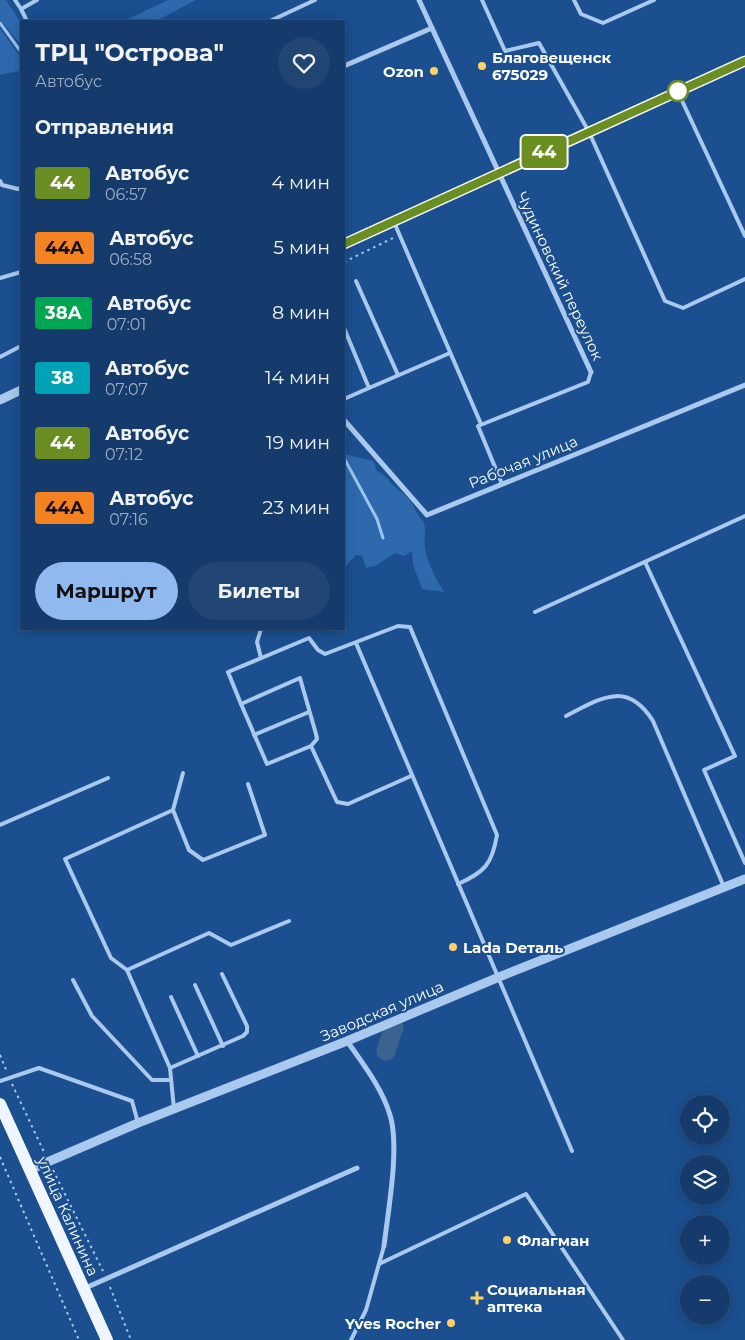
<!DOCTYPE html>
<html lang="ru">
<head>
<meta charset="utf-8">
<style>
	:root { --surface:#143b6b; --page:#214673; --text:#f1f3f6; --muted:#9dadc1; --line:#33557e; --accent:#90b9f0 }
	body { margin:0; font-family:Montserrat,sans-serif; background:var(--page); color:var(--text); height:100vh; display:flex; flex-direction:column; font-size:19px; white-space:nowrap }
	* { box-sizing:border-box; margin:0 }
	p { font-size:16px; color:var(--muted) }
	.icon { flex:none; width:28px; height:28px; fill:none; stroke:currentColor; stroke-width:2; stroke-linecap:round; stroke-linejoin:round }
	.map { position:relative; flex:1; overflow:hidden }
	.side { position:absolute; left:20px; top:20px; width:325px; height:610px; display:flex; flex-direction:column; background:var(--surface); border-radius:0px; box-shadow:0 2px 12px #0003,0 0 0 1px var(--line) }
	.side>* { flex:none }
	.badge { padding:0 10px; border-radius:4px; font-size:18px; line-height:32px }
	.fabs { position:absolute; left:680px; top:1095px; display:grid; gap:10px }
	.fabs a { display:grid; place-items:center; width:50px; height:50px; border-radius:50%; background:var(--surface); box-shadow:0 2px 12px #0003,0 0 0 1px var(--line); font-size:25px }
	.map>.badge { position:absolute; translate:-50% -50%; box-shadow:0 0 0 2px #fff }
	h2 { padding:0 15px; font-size:19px; line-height:45px }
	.round { display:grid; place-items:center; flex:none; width:52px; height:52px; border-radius:26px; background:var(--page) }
	.headline { display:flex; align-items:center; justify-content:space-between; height:85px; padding:0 15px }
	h1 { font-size:24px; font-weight:700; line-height:38px }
	.primary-button { display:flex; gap:10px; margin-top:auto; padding:10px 15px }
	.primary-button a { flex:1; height:58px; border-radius:30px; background:var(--accent); color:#111; font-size:20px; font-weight:700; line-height:58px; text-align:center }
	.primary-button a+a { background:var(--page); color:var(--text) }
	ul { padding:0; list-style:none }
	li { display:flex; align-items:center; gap:15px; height:65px; padding:0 15px }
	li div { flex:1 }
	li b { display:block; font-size:19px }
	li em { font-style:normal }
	li .badge { min-width:55px; font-weight:700; text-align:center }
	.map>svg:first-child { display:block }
	.green { fill:#2e69ad }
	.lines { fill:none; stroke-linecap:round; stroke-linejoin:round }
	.stream { stroke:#9cc4f0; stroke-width:3 }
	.river { stroke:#3c6290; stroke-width:19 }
	.path { stroke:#a9c9ee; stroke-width:2; stroke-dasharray:2.5 4; stroke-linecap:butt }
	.service { stroke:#a9c9ee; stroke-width:4 }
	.minor { stroke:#a9c9ee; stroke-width:5 }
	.tertiary { stroke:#a9c9ee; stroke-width:9 }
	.primary { stroke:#f0f6ff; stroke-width:12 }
	.line-casing { stroke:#fff; stroke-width:11 }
	.line { stroke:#6b8e23; stroke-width:8 }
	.poi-dot { fill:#ffd166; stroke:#1b4f8f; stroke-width:2 }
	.stop-dot { fill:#fff; stroke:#6b8e23; stroke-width:2.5 }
	.labels { text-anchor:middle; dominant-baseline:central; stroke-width:4; stroke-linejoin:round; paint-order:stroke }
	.poi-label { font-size:15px; font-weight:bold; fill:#fff; stroke:#1b4f8f; text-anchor:start }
	.street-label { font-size:15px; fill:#fff; stroke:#1b4f8f }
</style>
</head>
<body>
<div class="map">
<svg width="745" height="1340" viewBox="0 0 745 1340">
	<rect width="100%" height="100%" fill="#1b4f8f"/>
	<g class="green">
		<path d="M0 0H6L20 21 21 45 0 20Z"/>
		<path d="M168 0H204H196L156 21H124Z"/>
		<path d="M0 28 21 58V80L18 71 0 75Z"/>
		<path d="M344 454 373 461 377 471C390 478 386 479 394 486 400 492 406 495 411 502 416 509 417 516 424 522 426 531 424 540 425 549 428 564 436 579 444 592L422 589 413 565 412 551 404 556 395 553 375 566 366 568 362 556 356 555 344 568Z"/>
	</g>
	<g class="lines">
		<g class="stream">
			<path d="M0 23 21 52"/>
			<path d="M344 458 377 519 383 538"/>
		</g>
		<path class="river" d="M386 1051 394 1027"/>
		<g class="path">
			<path d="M344 262 393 238"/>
			<path d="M0 1055 7 1072"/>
			<path d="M12 1084 44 1152"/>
			<path d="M0 1157 79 1340"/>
			<path d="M53 1170 103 1271"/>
			<path d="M110 1287 131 1340"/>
		</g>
		<g class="service">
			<path d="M15 0 21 9"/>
			<path d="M482 0 505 51 539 43 589 132 665 301 683 308 745 279"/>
			<path d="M574 0 581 14 603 23 654 0"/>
			<path d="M27 21 21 9 37 0"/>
			<path d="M270 21 315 0"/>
			<path d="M678 92 745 236"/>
			<path d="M0 181 2 185 18 189 21 188"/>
			<path d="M394 222 481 424"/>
			<path d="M0 278 21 272"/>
			<path d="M356 281 398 375"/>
			<path d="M344 328 369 388 344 399"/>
			<path d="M0 357 21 346"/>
			<path d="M369 388 450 353"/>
			<path d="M502 484 478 426 588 382 591 372"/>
			<path d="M645 562 735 756 704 770 745 863"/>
			<path d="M535 612 745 516"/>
			<path d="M356 643 572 1151"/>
			<path d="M261 658 257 642 261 629"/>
			<path d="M241 704 228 672 309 638 318 650 325 654 398 626 410 627 497 835C492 864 485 872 458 884"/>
			<path d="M566 716C601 698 627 680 653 721L724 887"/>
			<path d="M254 735 309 712"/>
			<path d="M311 746 317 739 316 734 300 678 241 704 267 764 311 746 337 802 348 804 411 776"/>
			<path d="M173 810 189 850 203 860 265 835 248 784"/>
			<path d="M0 825 108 778"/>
			<path d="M127 970 111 958 65 859 173 810 183 773"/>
			<path d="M73 980 92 1016 152 1080H171"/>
			<path d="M195 985 223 1046"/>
			<path d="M171 997 198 1056"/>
			<path d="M170 1068 127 970 209 933 231 945 289 921"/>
			<path d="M0 1081 39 1068 132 1101 138 1123"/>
			<path d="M174 1109 170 1068 243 1036 247 1032V1026L222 974"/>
			<path d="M379 1264 526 1194 623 1340"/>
			<path d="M351 1340 366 1310 384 1246"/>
		</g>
		<g class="minor">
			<path d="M419 0 591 372"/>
			<path d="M344 66 432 28"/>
			<path d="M344 420 427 515 745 385"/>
			<path d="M347 1041C363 1064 382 1088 390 1115 400 1147 388 1211 384 1246"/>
			<path d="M83 1289 357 1168"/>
		</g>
		<g class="tertiary">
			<path d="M344 244 745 61"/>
			<path d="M0 400 21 390"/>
			<path d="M29 1170 138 1123 347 1041 499 977 745 879"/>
		</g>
		<path class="primary" d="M0 1104 107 1340"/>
	</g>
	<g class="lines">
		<g class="line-casing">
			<path id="line" d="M344 244 745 61"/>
		</g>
		<use href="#line" class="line"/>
	</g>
	<g class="poi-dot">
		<circle cx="482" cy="66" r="5"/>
		<circle cx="434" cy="71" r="5"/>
		<circle cx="453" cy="947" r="5"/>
		<circle cx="507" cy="1240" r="5"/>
		<path d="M474.5 1290.5h5v5h5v5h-5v5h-5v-5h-5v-5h5z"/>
		<circle cx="451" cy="1323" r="5"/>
	</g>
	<circle class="stop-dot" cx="678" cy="91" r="10"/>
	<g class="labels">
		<g class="poi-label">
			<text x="492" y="57">Благовещенск<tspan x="492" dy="17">675029</tspan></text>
			<text x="424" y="71" text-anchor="end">Ozon</text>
			<text x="463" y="947">Lada Dеталь</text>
			<text x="517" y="1240">Флагман</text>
			<text x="487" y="1289">Социальная<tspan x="487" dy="17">аптека</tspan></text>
			<text x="441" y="1323" text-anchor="end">Yves Rocher</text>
		</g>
		<g class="street-label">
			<text transform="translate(560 276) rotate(65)">Чудиновский переулок</text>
			<text transform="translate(523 462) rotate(-22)">Рабочая улица</text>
			<text transform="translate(382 1011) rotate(-23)">Заводская улица</text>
			<text transform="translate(68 1216) rotate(66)">улица Калинина</text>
		</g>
	</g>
</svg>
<div class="fabs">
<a><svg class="icon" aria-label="locate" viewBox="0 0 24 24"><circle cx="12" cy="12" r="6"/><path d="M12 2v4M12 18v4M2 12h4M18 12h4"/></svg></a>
<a><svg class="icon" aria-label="layers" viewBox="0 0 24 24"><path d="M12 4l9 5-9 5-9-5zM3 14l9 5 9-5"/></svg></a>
<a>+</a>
<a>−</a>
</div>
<b class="badge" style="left:544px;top:152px;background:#6b8e23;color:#fff">44</b>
<section class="side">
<div class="headline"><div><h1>ТРЦ &quot;Острова&quot;</h1><p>Автобус</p></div><a class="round"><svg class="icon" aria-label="heart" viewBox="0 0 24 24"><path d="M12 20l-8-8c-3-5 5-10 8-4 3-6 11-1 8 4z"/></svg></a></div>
<h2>Отправления</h2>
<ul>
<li><span class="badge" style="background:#6b8e23;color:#fff">44</span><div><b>Автобус</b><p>06:57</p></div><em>4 мин</em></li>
<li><span class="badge" style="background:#f58220;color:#111">44А</span><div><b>Автобус</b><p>06:58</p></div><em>5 мин</em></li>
<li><span class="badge" style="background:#00a651;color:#fff">38А</span><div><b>Автобус</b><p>07:01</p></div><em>8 мин</em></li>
<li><span class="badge" style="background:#00a3b4;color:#fff">38</span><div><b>Автобус</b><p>07:07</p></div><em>14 мин</em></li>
<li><span class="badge" style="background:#6b8e23;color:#fff">44</span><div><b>Автобус</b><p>07:12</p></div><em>19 мин</em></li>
<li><span class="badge" style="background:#f58220;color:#111">44А</span><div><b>Автобус</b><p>07:16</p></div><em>23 мин</em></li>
</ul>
<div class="primary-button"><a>Маршрут</a><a>Билеты</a></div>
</section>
</div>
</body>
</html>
